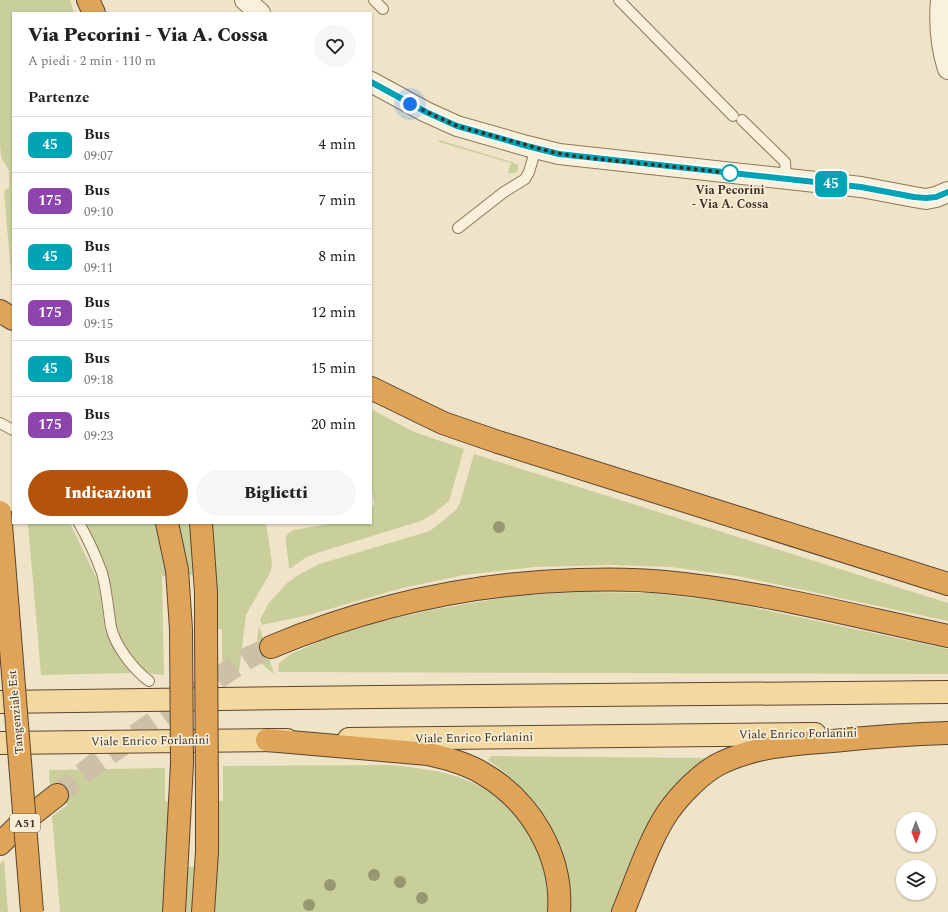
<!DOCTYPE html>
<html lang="it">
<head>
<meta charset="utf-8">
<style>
	:root { --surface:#fff; --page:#f6f6f6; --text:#222; --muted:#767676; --line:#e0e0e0; --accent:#b45309 }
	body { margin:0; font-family:Spectral,serif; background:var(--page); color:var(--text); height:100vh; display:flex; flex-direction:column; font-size:15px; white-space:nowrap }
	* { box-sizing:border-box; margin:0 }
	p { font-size:13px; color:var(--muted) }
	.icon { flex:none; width:22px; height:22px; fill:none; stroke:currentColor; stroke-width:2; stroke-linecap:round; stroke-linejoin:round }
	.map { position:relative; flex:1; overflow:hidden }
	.panel { position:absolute; left:12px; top:12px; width:360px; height:512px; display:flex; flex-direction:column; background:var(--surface); border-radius:0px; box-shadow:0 1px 3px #0004 }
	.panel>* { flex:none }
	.badge { padding:0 8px; border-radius:6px; font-size:14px; line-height:26px }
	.needle { width:26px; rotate:179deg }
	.tools { position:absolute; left:896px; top:812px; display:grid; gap:8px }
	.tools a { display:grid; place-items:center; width:40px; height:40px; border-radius:50%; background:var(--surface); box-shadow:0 1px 3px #0004; font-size:20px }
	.you { position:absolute; width:20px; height:20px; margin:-10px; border:3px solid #fff; border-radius:50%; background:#1a73e8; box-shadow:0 0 0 6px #1a73e833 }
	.map>.badge { position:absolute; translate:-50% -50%; box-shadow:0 0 0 2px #fff }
	h2 { padding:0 16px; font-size:15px; line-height:36px }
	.round { display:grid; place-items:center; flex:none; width:42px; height:42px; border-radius:21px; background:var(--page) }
	.head { display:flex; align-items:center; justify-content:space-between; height:68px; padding:0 16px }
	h1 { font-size:19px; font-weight:800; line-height:30px }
	.button { display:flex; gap:8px; margin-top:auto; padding:8px 16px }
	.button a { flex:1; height:46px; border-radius:24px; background:var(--accent); color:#fff; font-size:16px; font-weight:800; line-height:46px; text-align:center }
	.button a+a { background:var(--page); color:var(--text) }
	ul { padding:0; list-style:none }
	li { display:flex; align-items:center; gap:12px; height:56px; padding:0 16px; border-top:1px solid var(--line) }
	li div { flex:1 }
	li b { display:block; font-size:15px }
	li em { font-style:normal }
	li .badge { min-width:44px; font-weight:700; text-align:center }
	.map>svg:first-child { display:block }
	.green { fill:#c9cf9b }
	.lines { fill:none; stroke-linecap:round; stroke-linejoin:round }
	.motorway-tunnel { stroke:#ccc0a6; stroke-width:22; stroke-dasharray:22 11; stroke-linecap:butt }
	.service-casing { stroke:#8d765c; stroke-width:12 }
	.minor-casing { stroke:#8d765c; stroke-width:22 }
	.primary-casing { stroke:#5b4430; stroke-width:24 }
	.motorway-casing { stroke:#5b4430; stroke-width:24 }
	.service { stroke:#faf1dc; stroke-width:10 }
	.minor { stroke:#faf1dc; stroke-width:20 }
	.primary { stroke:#f3d9a0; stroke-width:22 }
	.motorway { stroke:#e0a458; stroke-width:22 }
	.motorway-bridge-casing { stroke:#5b4430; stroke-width:24; stroke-linecap:butt }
	.motorway-bridge { stroke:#e0a458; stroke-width:22 }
	.tree { fill:#96986f }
	.line-casing { stroke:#fff; stroke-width:9 }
	.line { stroke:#00a3b4; stroke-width:6 }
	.walk { stroke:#3d2e20; stroke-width:4; stroke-dasharray:0 7.2 }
	.stop-dot { fill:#fff; stroke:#00a3b4; stroke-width:2 }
	.labels { text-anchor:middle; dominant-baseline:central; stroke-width:3.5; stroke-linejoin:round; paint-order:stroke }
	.shield { fill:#f7eed8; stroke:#756857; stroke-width:1 }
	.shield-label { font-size:11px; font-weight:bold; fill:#3d2e20 }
	.stop-label { font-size:12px; font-weight:bold; fill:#3d2e20; stroke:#f7eed8 }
	.street-label { font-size:12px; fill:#3d2e20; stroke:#f7eed8 }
</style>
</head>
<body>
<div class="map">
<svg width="948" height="912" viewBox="0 0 948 912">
	<rect width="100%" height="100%" fill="#f0e4c8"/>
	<g class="green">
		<path d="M0 0H70L74 13H13V298L4 191 9 188V171L1 157 0 144Z"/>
		<path d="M439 140 512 162 518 165V170L515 173H508L511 163 439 142Z"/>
		<path d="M371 409 414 432 464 449 449 501 433 514 421 521 320 552 305 558 291 568H289C289 561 285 542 286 537 288 533 290 532 294 530L334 523H371V509L374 504 371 484Z"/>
		<path d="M474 454 948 603V621L738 576 671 567 611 565 535 567 464 575 402 588 309 615 262 625 260 620 268 604 287 583 300 574 319 564 430 531 456 510 460 503Z"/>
		<path d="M28 523H70L96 577 99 586 105 630 112 645 131 673 41 675Z"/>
		<path d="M84 523H155L162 549 167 576H162L164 675 152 674 141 669 119 640 116 628 113 597 107 572Z"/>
		<path d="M178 523H190L193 575H188L184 548Z"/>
		<path d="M210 523H266L272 563 271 571 246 615 239 672 236 674H222V629H215Z"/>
		<path d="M581 592 652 593 728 602 948 649V674L278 672 279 663 291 654 325 639 375 623 431 610 513 596Z"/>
		<path d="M259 625 274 674C271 671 267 669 264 666 255 655 257 638 259 625Z"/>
		<path d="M491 756 711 758 615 912H567L562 859 546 821 534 801 503 771 488 760Z"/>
		<path d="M391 765C420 768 449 771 475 784 523 807 550 859 548 912H214L218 801H223V766Z"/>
		<path d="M165 768V801L169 802 165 912H60L52 816 68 805 50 788 49 770Z"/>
		<path d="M4 860 8 912H0V864Z"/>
		<path d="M187 867H197L195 912H183Z"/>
	</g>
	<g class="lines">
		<path class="motorway-tunnel" d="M57 795 95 764 164 715 246 659 271 647"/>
		<g class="service-casing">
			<g id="service">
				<path d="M374 0 383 9"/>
				<path d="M619 0 733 116"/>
				<path d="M742 120 785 162 786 179"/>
				<path d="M458 228 504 192 525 179 529 172 536 148"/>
				<path d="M0 423 13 430"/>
				<path d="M79 523C88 539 96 556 102 573 107 591 108 609 111 627 115 646 134 670 149 681"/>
			</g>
		</g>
		<g class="minor-casing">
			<g id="minor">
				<path d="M245 0 260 13"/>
				<path d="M941 0C939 23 941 47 948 69"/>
				<path d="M371 82 426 112 457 126 527 146 559 154 861 187 914 197 926 199 936 197 948 192"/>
			</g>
		</g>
		<g class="primary-casing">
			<g id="primary">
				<path d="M0 702 376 697 948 692"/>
				<path d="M349 739 815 734"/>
				<path d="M0 743 287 740"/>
			</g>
		</g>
		<g class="motorway-casing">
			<g id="motorway">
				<path d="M88 0 94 13"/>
				<path d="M0 311 13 319"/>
				<path d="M371 388 443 423 498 442 948 584"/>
				<path d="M167 523 177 570 181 629"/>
				<path d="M201 523 206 592V629"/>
				<path d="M271 647C369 606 472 583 578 580 607 579 636 579 665 582 760 591 854 616 948 636"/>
				<path d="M267 740 428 754C446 758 466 763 482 773 531 801 563 856 559 912"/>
				<path d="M0 844 20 824 57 795"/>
				<path d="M174 912 180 802"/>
				<path d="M203 912 207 852V801"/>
				<path d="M623 912C636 881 649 840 668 812 680 795 702 772 721 763 756 746 794 744 833 741 871 737 910 734 948 733"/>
			</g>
		</g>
		<use href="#service" class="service"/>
		<use href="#minor" class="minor"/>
		<use href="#primary" class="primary"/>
		<use href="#motorway" class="motorway"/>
		<g class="motorway-bridge-casing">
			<g id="motorway-bridge">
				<path d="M0 512 32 912"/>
				<path d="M206 629 207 801"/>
				<path d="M180 802 182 763 181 629"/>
			</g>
		</g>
		<use href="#motorway-bridge" class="motorway-bridge"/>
	</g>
	<g class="tree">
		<circle cx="499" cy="527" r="6"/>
		<circle cx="374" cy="875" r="6"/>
		<circle cx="400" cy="882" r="6"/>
		<circle cx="330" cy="885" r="6"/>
		<circle cx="422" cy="898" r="6"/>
		<circle cx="309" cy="905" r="6"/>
	</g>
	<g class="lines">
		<g class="line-casing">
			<path id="line" d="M371 82 426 112 457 126 527 146 559 154 861 187 914 197 926 198 936 197 948 192"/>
		</g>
		<use href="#line" class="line"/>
		<path class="walk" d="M410 104 457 126 552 152 580 157 730 173"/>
	</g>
	<circle class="stop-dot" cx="730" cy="173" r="8"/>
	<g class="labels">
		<rect class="shield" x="10" y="814" width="30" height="18" rx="3"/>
		<g class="shield-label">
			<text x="25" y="823">A51</text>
		</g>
		<g class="stop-label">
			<text x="730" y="190">Via Pecorini<tspan x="730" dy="14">- Via A. Cossa</tspan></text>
		</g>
		<g class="street-label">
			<text transform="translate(16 712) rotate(-95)">Tangenziale Est</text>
			<text transform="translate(798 734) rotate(-1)">Viale Enrico Forlanini</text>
			<text transform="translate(474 738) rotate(-1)">Viale Enrico Forlanini</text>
			<text transform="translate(150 741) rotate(-1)">Viale Enrico Forlanini</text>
		</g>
	</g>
</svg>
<div class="tools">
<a><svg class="needle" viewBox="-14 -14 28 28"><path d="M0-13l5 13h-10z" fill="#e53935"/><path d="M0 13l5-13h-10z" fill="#767676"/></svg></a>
<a><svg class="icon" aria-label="layers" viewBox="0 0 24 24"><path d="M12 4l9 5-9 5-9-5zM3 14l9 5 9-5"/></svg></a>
</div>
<div class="you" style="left:410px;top:104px"></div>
<b class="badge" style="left:831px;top:184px;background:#00a3b4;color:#fff">45</b>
<section class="panel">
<div class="head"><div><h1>Via Pecorini - Via A. Cossa</h1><p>A piedi · 2 min · 110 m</p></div><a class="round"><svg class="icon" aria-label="heart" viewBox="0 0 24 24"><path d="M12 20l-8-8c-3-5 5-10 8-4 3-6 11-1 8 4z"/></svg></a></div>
<h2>Partenze</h2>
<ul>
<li><span class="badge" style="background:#00a3b4;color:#fff">45</span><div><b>Bus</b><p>09:07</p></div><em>4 min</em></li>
<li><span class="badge" style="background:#8e44ad;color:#fff">175</span><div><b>Bus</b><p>09:10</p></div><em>7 min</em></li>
<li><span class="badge" style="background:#00a3b4;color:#fff">45</span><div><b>Bus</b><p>09:11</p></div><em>8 min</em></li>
<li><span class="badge" style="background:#8e44ad;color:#fff">175</span><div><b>Bus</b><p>09:15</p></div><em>12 min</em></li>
<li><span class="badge" style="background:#00a3b4;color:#fff">45</span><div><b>Bus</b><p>09:18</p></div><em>15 min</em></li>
<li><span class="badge" style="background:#8e44ad;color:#fff">175</span><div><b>Bus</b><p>09:23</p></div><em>20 min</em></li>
</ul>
<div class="button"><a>Indicazioni</a><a>Biglietti</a></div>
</section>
</div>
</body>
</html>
